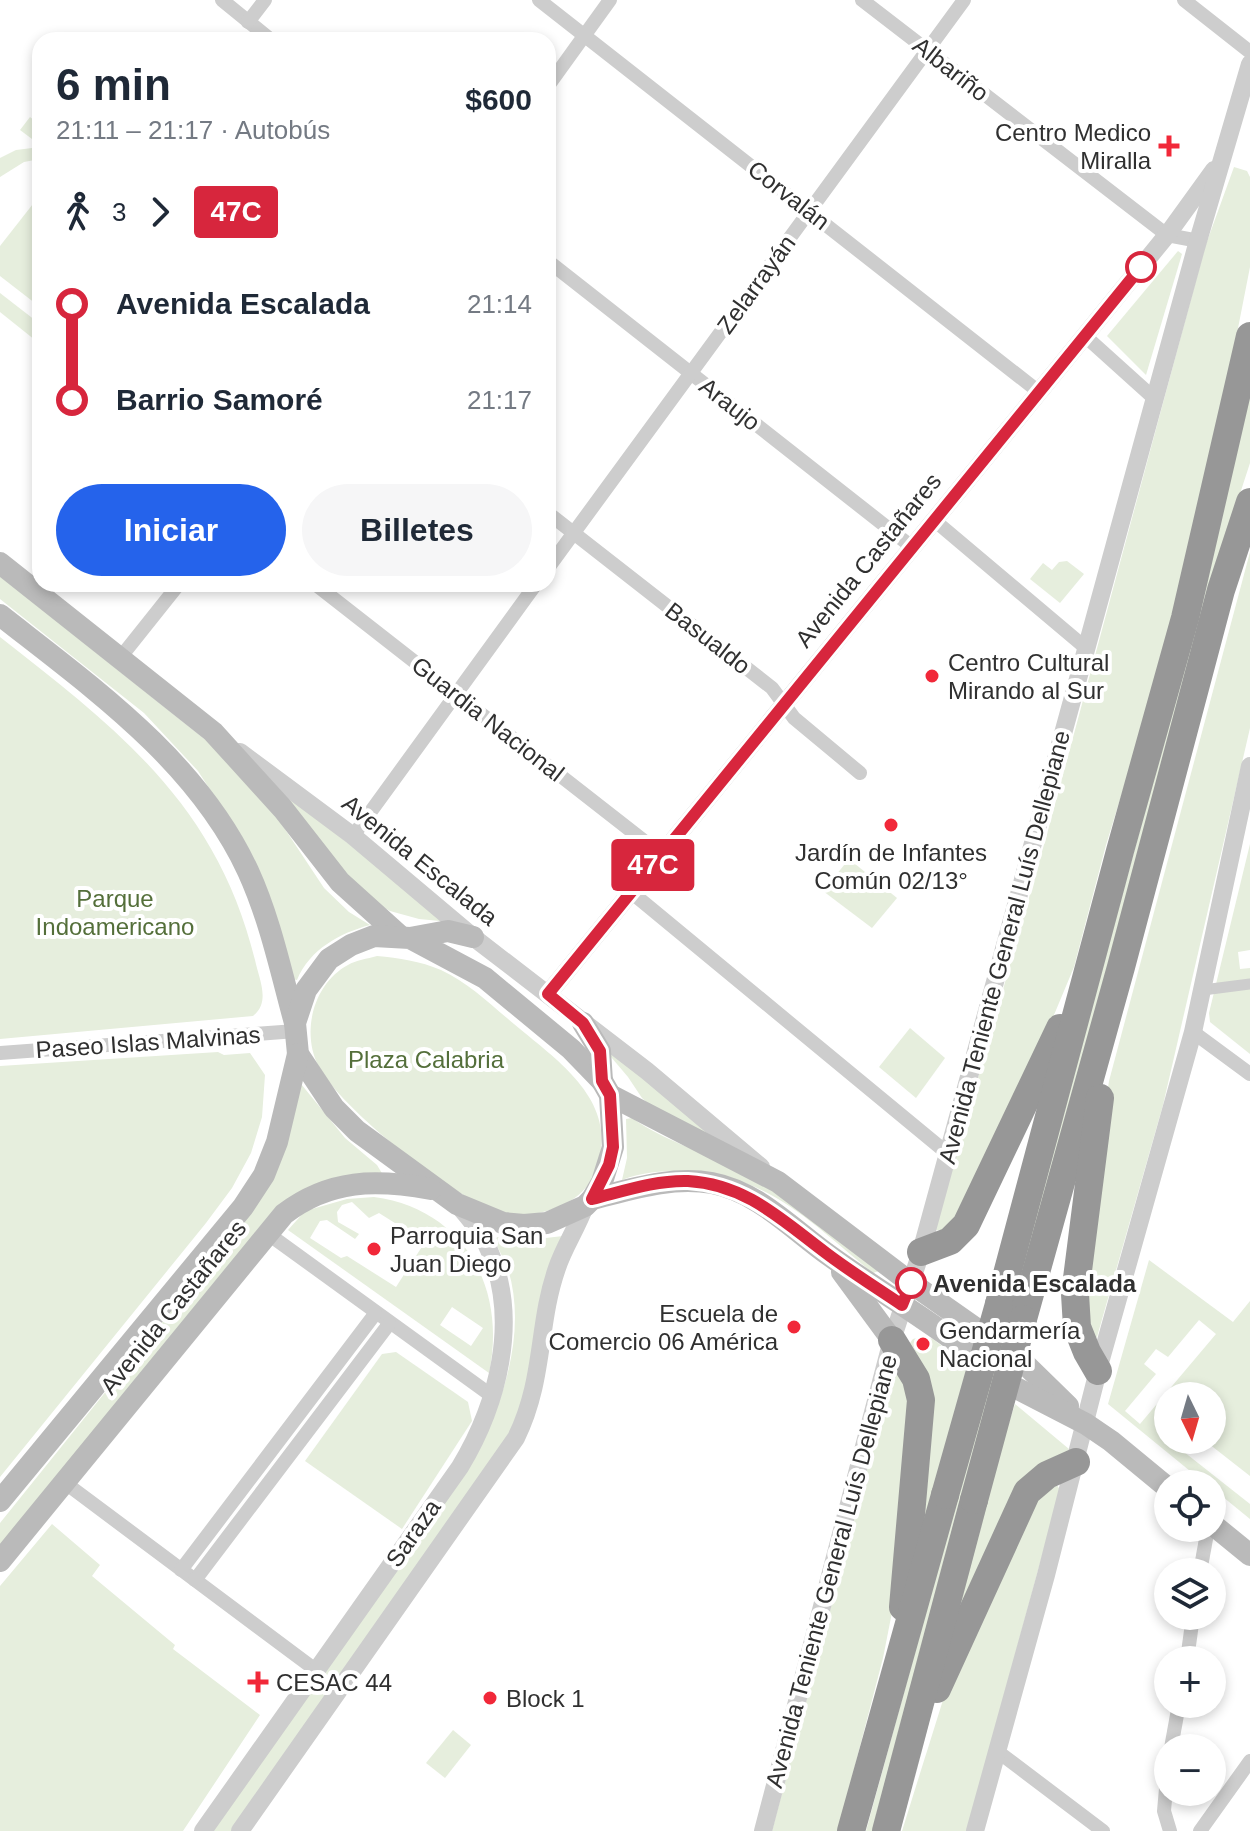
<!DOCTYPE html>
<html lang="es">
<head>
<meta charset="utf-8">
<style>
	:root { --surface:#fff; --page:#f6f6f7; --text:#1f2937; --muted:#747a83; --accent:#2563eb }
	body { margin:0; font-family:Arial,sans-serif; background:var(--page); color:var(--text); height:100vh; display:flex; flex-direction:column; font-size:30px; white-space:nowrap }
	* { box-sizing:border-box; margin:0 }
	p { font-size:26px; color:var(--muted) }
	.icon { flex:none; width:44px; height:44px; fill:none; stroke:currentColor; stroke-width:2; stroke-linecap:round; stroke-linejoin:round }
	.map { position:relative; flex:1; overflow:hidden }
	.details { position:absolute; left:32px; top:32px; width:524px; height:560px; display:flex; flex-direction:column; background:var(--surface); border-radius:24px; box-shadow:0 4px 12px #0003 }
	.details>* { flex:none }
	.badge { padding:0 16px; border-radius:6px; font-size:28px; line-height:52px }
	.needle { width:52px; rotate:175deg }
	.tools { position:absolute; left:1154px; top:1382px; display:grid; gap:16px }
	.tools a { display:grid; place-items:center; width:72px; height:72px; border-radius:50%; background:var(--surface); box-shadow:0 4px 12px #0003; font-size:40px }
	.map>.badge { position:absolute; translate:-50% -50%; box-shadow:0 0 0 4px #fff }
	.legs { display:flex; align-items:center; gap:12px; height:88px; padding:0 24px; font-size:26px }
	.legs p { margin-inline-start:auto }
	.overview { display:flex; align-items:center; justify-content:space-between; height:136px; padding:0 24px }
	h1 { font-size:44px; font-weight:600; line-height:60px }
	.cta { display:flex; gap:16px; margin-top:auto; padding:16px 24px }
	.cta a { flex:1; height:92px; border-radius:48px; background:var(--accent); color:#fff; font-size:32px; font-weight:600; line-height:92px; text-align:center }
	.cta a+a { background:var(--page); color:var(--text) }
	ul { padding:0 24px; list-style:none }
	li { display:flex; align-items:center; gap:28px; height:96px; font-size:30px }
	li i { display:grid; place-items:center; width:12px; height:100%; margin:0 10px; background:currentColor }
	li i::after { content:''; width:20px; height:20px; margin:-10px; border:6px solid; border-radius:50%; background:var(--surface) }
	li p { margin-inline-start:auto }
	li:first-child i { background:linear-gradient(#0000 50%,currentColor 0) }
	li:last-child i { background:linear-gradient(currentColor 50%,#0000 0) }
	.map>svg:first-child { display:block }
	.green { fill:#e6eedd; fill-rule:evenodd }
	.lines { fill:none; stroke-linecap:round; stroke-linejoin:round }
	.pedestrian { stroke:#cdcdcd; stroke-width:11 }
	.minor { stroke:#cdcdcd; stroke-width:14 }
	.tertiary { stroke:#cdcdcd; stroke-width:18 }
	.secondary { stroke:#bababa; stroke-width:22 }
	.motorway { stroke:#979797; stroke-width:28 }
	.motorway-bridge { stroke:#979797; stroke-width:28 }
	.line-1-casing { stroke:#fff; stroke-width:18 }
	.line-1 { stroke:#d7263d; stroke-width:12 }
	.poi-dot { fill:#f12839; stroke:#fff; stroke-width:3 }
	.stop-1-dot { fill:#fff; stroke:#d7263d; stroke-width:4 }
	.labels { text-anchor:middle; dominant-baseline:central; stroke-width:8; stroke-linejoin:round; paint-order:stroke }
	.street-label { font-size:24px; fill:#303030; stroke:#fff }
	.poi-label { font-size:24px; fill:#303030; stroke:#fff; text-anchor:start }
	.park-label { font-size:24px; fill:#546f3a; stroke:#fff }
	.stop-label { font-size:24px; font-weight:bold; fill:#303030; stroke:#fff; text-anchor:start }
</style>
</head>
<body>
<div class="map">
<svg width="1250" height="1831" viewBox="0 0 1250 1831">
	<rect width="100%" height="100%" fill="#fff"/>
	<g class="green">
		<path d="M30 117 40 125V145L20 130Z"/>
		<path d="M40 147V159L24 162 0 177V158L16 150Z"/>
		<path d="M1234 167 1247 171 1250 177V267L1191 568 1106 845 1074 967 1021 1094 953 1231 935 1230 1047 834 1205 247Z"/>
		<path d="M40 195V307L0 276V246Z"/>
		<path d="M1178 251 1182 254 1146 375 1107 336Z"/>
		<path d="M0 293 40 324V344L0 312Z"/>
		<path d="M1250 389V463L1222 549 873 1831H866L1204 596Z"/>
		<path d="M1250 552V728L1163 1105 1097 1337 1093 1341 1084 1339 1093 1190 1109 1081Z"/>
		<path d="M1067 561 1084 574 1060 603 1030 579 1043 563 1052 570 1059 562Z"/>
		<path d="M0 576 222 753 263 796 324 888 349 912 370 925C340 933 310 949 297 980L291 979 233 825 198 771 144 713 0 599Z"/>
		<path d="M0 637C119 730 217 805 255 960 259 979 271 1002 253 1016L0 1039Z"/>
		<path d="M272 783 441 917 440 921 419 919 390 911 365 897Z"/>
		<path d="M1250 844V950L1238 952 1240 969 1250 968V1054L1210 1022 1209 1013Z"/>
		<path d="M849 859 897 898 872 928 823 891Z"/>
		<path d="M377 956C399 958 420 961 441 970 469 983 491 1005 514 1024 559 1062 621 1102 596 1170 586 1197 562 1208 535 1214 527 1216 514 1216 505 1214 460 1204 338 1107 318 1065 301 1031 314 983 348 965 356 960 367 959 377 956Z"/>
		<path d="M910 1028 945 1058 916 1098 879 1067Z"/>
		<path d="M600 1044 737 1151 656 1111 642 1098 628 1077Z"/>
		<path d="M218 1052 224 1055 250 1053 265 1075 262 1117 251 1153 232 1188 206 1223 0 1477V1066Z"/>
		<path d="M297 1079 345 1138 377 1165 383 1175 314 1188 0 1553V1523L239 1226Z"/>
		<path d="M632 1118C663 1140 699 1150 732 1167 786 1194 832 1235 879 1271L873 1273C811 1223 767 1173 682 1171 661 1171 642 1172 622 1180L627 1158 626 1119Z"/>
		<path d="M374 1197C464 1209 507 1288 489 1373L288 1230 305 1211 347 1199ZM352 1202 369 1218 379 1213 425 1242 396 1287 347 1256 341 1258 310 1238 320 1221 327 1220 355 1239 359 1234 338 1222 337 1212 342 1205ZM452 1307 483 1328 471 1346 440 1325Z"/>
		<path d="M563 1236 532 1376 512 1430 234 1831H210L477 1454C504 1399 527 1331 508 1269 504 1259 499 1251 495 1241L497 1237 520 1241Z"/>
		<path d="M1149 1260 1233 1322 1250 1301V1476L1204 1440H1212V1396H1168V1440H1185L1179 1448 1250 1504V1519L1212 1488V1484H1206L1108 1404ZM1199 1320 1216 1334 1140 1424 1125 1411 1156 1374 1144 1364 1156 1349 1168 1357Z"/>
		<path d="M924 1336 933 1339 967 1366 920 1552 909 1344 913 1339Z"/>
		<path d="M396 1352 468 1402 472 1421 402 1529 305 1461 382 1354Z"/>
		<path d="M900 1372 911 1380 896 1592 883 1658 838 1831H772L891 1379Z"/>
		<path d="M1015 1404 1069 1449 952 1636 995 1465Z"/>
		<path d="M1057 1485 1060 1490 967 1831H902L943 1700 1033 1494Z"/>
		<path d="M52 1524 100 1565 92 1576 175 1645 173 1649 260 1715 183 1831H0V1586Z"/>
		<path d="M453 1730 471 1745 445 1778 426 1763Z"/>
	</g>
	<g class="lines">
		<path class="pedestrian" d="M1203 990 1250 984"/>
		<g class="minor">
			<path d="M222 0 271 40"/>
			<path d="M539 0 1039 392"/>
			<path d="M862 0 1167 235 1199 241"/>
			<path d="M1184 0 1250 52"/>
			<path d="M248 22 265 0"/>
			<path d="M548 86 610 0"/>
			<path d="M548 261 912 547"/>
			<path d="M1085 336 1156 400"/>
			<path d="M548 513 772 688 794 718 860 773"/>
			<path d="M934 520 1087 649"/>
			<path d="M548 568 964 0"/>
			<path d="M315 584 662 855"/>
			<path d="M120 658 179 584"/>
			<path d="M353 836 536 584"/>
			<path d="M631 892 947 1153"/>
			<path d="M1193 1032 1250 1074"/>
			<path d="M0 1053 296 1031"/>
			<path d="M267 1233 492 1396"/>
			<path d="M64 1482 317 1671"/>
			<path d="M181 1570 375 1314"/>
			<path d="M1200 1572 1208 1528"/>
			<path d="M195 1580 389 1324"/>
			<path d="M1187 1660 1193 1616"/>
			<path d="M1171 1748 1179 1704"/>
			<path d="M997 1751 1103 1831"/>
			<path d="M1168 1766 1164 1811 1170 1831"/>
			<path d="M1200 1831 1250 1761"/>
		</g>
		<g class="tertiary">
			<path d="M240 752 353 836 473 937 647 1071 761 1167"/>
			<path d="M548 994 1167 235 1214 170"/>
			<path d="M203 1831 460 1467C498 1404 520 1320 489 1250 482 1233 469 1218 457 1204"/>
			<path d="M240 1831 516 1438C545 1379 537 1325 557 1268 564 1247 577 1228 585 1206"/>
			<path d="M763 1831 892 1340 921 1252 1196 248 1250 64"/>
			<path d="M975 1831 1046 1575 1101 1359 1193 1032 1250 766"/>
		</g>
		<g class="secondary">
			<path d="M0 563 213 732 283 809 340 882 401 937"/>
			<path d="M0 615C93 688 197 761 248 871 270 919 281 972 295 1023"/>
			<path d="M410 938 485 978 571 1049 602 1081 610 1095 613 1147 602 1182 592 1199 585 1206 547 1223 524 1225 503 1223 457 1204 357 1131 334 1108 298 1054 295 1023 306 990 329 959 351 945 374 936 410 938 448 931 473 937"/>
			<path d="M583 1023 600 1051 602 1081"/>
			<path d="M610 1095 778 1182 911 1283 978 1330"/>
			<path d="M592 1199C632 1189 671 1176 712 1183 759 1192 793 1230 830 1256 877 1290 926 1318 971 1353"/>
			<path d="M842 1272 892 1340"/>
			<path d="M1026 1365 1068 1406"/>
			<path d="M1018 1389 1086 1424 1111 1441 1168 1488"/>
			<path d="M0 1501 243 1207 264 1175 277 1142 298 1054"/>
			<path d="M1212 1524 1250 1555"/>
			<path d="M0 1561 284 1214C330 1179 376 1179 431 1189"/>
		</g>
		<g class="motorway">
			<path d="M921 1252 950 1241 966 1225 1060 1028"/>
			<path d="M999 1304 1120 851 1185 618 1250 336"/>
			<path d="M1023 1319 1121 967 1221 590 1250 502"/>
			<path d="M892 1340 916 1379 921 1400 903 1607"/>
			<path d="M1098 1371 1087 1352 1077 1327 1075 1294 1100 1098"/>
			<path d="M937 1689 1027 1492 1047 1475 1076 1462"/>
			<path d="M851 1831 945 1495"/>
			<path d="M886 1831 974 1500"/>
		</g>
		<g class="motorway-bridge">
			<path d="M945 1495 999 1304"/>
			<path d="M974 1500 1023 1319"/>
		</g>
	</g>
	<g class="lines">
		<g class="line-1-casing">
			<path id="line-1" d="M911 1283 902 1305C877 1288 851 1272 826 1253 783 1221 746 1184 688 1181 656 1180 624 1191 592 1199L609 1165 613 1147 610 1095 602 1081 600 1051 583 1023 548 994 1141 267"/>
		</g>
		<use href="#line-1" class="line-1"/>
	</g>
	<g class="poi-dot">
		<path d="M1165 134h8v8h8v8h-8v8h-8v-8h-8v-8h8z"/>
		<circle cx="932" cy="676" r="8"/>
		<circle cx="891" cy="825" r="8"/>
		<circle cx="374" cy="1249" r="8"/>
		<circle cx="794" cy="1327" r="8"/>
		<circle cx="923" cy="1344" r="8"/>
		<path d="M254 1670h8v8h8v8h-8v8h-8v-8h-8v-8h8z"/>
		<circle cx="490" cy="1698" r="8"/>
	</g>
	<g class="stop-1-dot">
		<circle cx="1141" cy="267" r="14"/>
		<circle cx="911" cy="1283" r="14"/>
	</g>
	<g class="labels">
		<g class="street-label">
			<text transform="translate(951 69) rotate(38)">Albariño</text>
			<text transform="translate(789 195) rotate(38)">Corvalán</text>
			<text transform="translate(756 284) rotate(-54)">Zelarrayán</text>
			<text transform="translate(730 404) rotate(38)">Araujo</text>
			<text transform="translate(868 560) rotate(-51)">Avenida Castañares</text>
			<text transform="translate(708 638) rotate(38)">Basualdo</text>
			<text transform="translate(488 719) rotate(38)">Guardia Nacional</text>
			<text transform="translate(420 860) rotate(39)">Avenida Escalada</text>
			<text transform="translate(1004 947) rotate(-75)">Avenida Teniente General Luís Dellepiane</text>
			<text transform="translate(148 1042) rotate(-4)">Paseo Islas Malvinas</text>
			<text transform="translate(173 1307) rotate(-51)">Avenida Castañares</text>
			<text transform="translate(413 1533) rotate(-55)">Saraza</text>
			<text transform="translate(831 1571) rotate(-75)">Avenida Teniente General Luís Dellepiane</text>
		</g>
		<g class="poi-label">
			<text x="1151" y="132" text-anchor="end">Centro Medico<tspan x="1151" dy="28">Miralla</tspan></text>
			<text x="948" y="662">Centro Cultural<tspan x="948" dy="28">Mirando al Sur</tspan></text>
			<text x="891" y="852" text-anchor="middle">Jardín de Infantes<tspan x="891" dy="28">Común 02/13°</tspan></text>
			<text x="390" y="1235">Parroquia San<tspan x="390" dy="28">Juan Diego</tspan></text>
			<text x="778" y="1313" text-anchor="end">Escuela de<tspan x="778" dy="28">Comercio 06 América</tspan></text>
			<text x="939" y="1330">Gendarmería<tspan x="939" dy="28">Nacional</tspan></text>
			<text x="276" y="1682">CESAC 44</text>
			<text x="506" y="1698">Block 1</text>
		</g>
		<g class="park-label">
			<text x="115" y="898">Parque<tspan x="115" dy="28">Indoamericano</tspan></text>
			<text x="426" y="1059">Plaza Calabria</text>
		</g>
		<g class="stop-label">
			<text x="933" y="1283">Avenida Escalada</text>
		</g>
	</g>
</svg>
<div class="tools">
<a><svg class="needle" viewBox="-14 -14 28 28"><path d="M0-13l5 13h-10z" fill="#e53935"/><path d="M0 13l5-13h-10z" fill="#747a83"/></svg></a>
<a><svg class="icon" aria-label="locate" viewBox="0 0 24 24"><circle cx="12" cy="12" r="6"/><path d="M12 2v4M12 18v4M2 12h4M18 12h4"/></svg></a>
<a><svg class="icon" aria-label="layers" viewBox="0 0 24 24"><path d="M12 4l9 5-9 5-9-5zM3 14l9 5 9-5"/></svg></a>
<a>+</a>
<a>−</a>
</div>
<b class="badge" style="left:653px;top:865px;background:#d7263d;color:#fff">47C</b>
<section class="details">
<div class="overview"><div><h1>6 min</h1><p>21:11 – 21:17 · Autobús</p></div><b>$600</b></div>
<div class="legs"><svg class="icon" aria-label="walk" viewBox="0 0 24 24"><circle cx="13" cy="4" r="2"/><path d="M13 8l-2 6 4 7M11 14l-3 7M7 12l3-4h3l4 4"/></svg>3<svg class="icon" aria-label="forward" viewBox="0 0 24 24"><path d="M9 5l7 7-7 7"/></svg><b class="badge" style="background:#d7263d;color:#fff">47C</b></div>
<ul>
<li><i style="color:#d7263d"></i><b>Avenida Escalada</b><p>21:14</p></li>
<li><i style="color:#d7263d"></i><b>Barrio Samoré</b><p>21:17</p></li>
</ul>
<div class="cta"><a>Iniciar</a><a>Billetes</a></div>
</section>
</div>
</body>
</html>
